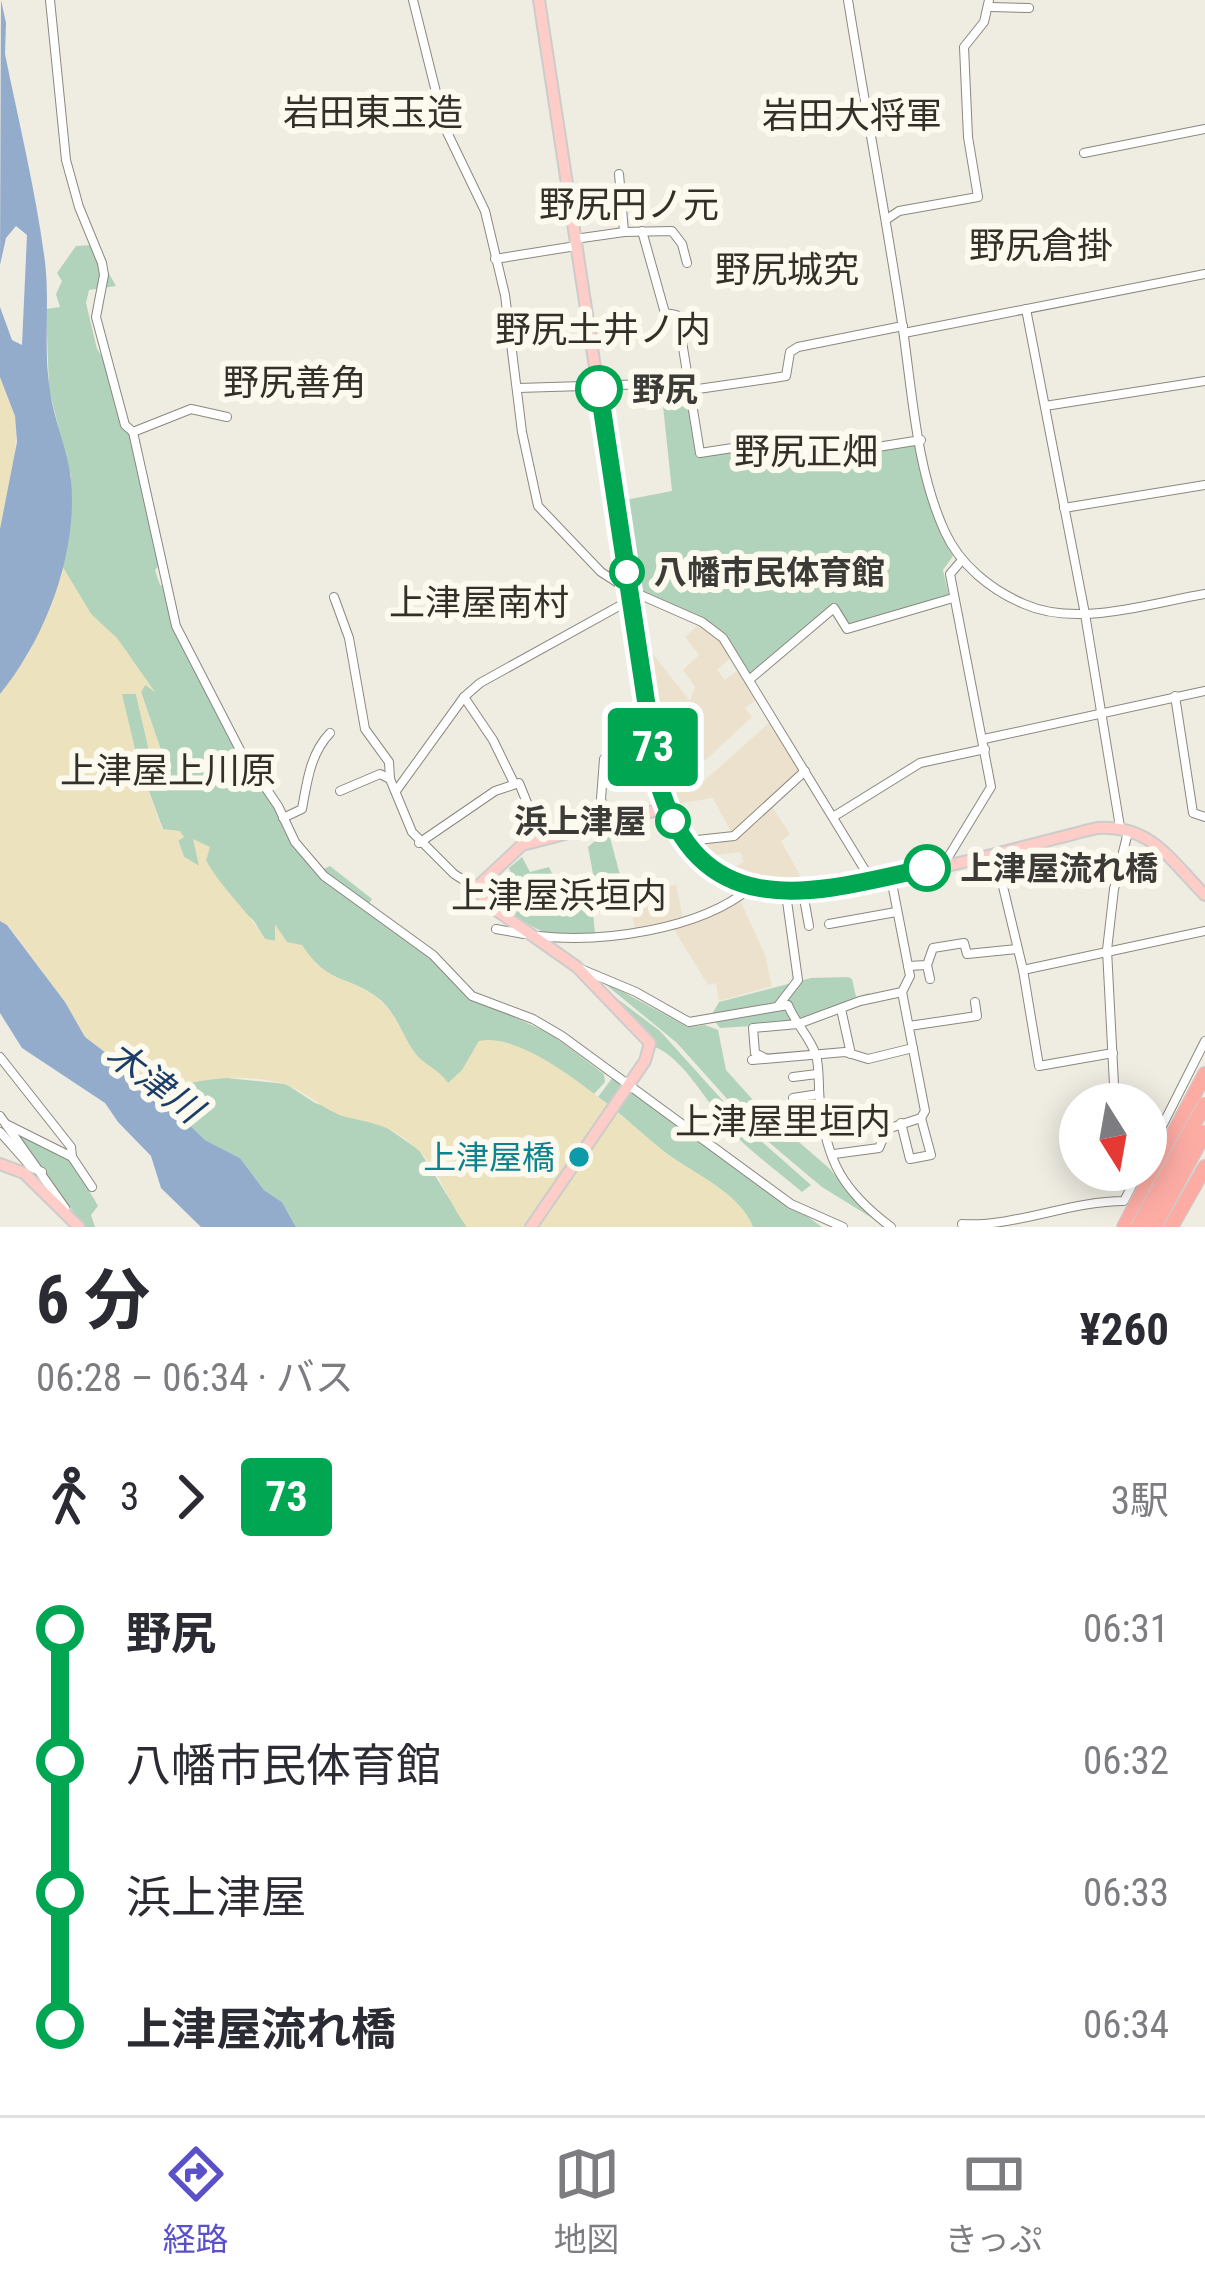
<!DOCTYPE html>
<html lang="ja">
<head>
<meta charset="utf-8">
<style>
	:root { --surface:#fff; --page:#f2f2f3; --text:#2b2b33; --muted:#7c7c81; --line:#e1e1e2; --accent:#5a50c8 }
	body { margin:0; font-family:"Roboto Condensed","Noto Sans JP",sans-serif; background:var(--page); color:var(--text); height:100vh; display:flex; flex-direction:column; font-size:45px; white-space:nowrap }
	* { box-sizing:border-box; margin:0 }
	p { font-size:39px; color:var(--muted) }
	.icon { flex:none; width:66px; height:66px; fill:none; stroke:currentColor; stroke-width:2; stroke-linecap:round; stroke-linejoin:round }
	.map { position:relative; height:1227px; overflow:hidden }
	.panel { display:flex; flex-direction:column; background:var(--surface); flex:1 }
	.panel>* { flex:none }
	.badge { padding:0 24px; border-radius:9px; font-size:42px; line-height:78px }
	.needle { width:78px; rotate:169deg }
	.controls { position:absolute; left:1059px; top:1083px; display:grid; gap:24px }
	.controls a { display:grid; place-items:center; width:108px; height:108px; border-radius:50%; background:var(--surface); box-shadow:0 6px 30px #0003; font-size:60px }
	.map>.badge { position:absolute; translate:-50% -50%; box-shadow:0 0 0 6px #fff }
	.legs { display:flex; align-items:center; gap:18px; height:132px; padding:0 36px; font-size:39px }
	.legs p { margin-inline-start:auto }
	.overview { display:flex; align-items:center; justify-content:space-between; height:204px; padding:0 36px }
	h1 { font-size:66px; font-weight:700; line-height:90px }
	ul { padding:0 36px; list-style:none }
	li { display:flex; align-items:center; gap:42px; height:132px; font-size:45px }
	li i { display:grid; place-items:center; width:18px; height:100%; margin:0 15px; background:currentColor }
	li i::after { content:''; width:30px; height:30px; margin:-15px; border:9px solid; border-radius:50%; background:var(--surface) }
	li p { margin-inline-start:auto }
	li:first-child i { background:linear-gradient(#0000 50%,currentColor 0) }
	li:last-child i { background:linear-gradient(currentColor 50%,#0000 0) }
	.dock { display:flex; justify-content:space-around; align-items:center; height:168px; border-top:3px solid var(--line); background:var(--surface); font-size:33px; color:var(--muted) }
	.dock a { display:grid; justify-items:center; gap:6px }
	.dock .active { color:var(--accent) }
	.map>svg:first-child { display:block }
	.industrial { fill:#ece1cc }
	.green { fill:#b2d3bb }
	.sand { fill:#ece2bd }
	.water { fill:#94accc }
	.lines { fill:none; stroke-linecap:round; stroke-linejoin:round }
	.minor-casing { stroke:#8b887f; stroke-width:10 }
	.major-casing { stroke:#cccccb; stroke-width:14 }
	.highway-casing { stroke:#cccccb; stroke-width:16 }
	.minor { stroke:#fff; stroke-width:8 }
	.major { stroke:#fecdc8; stroke-width:10 }
	.highway { stroke:#fdaca4; stroke-width:14 }
	.highway-bridge-casing { stroke:#cccccb; stroke-width:16; stroke-linecap:butt }
	.highway-bridge { stroke:#fdaca4; stroke-width:14 }
	.line-1-casing { stroke:#fff; stroke-width:27 }
	.line-1 { stroke:#00a651; stroke-width:18 }
	.stop-1-dot { fill:#fff; stroke:#00a651; stroke-width:6 }
	.culture-dot { fill:#0f9aa8; stroke:#fcf9ef; stroke-width:4.5 }
	.labels { text-anchor:middle; dominant-baseline:central; stroke-width:12; stroke-linejoin:round; paint-order:stroke }
	.stop-label { font-size:33px; font-weight:bold; fill:#3c3b37; stroke:#fcf9ef; text-anchor:start }
	.culture-label { font-size:33px; fill:#0d838f; stroke:#fcf9ef; text-anchor:end }
	.neighbourhood-label { font-size:36px; fill:#323028; stroke:#fcf9ef }
	.water-label { font-size:36px; font-style:italic; fill:#1c3d67; stroke:#fcf9ef }
</style>
</head>
<body>
<div class="map">
<svg width="1205" height="1227" viewBox="0 0 1205 1227">
	<rect width="100%" height="100%" fill="#efece2"/>
	<g class="industrial">
		<path d="M698 625 718 638 730 658 717 670 725 680 738 670 757 699 745 708 752 717 698 767 704 781 770 722 801 771 732 834 713 798 669 805 665 789 641 639 690 701 695 687 683 670 699 655 685 637Z"/>
		<path d="M771 805 790 834 781 841 807 888 786 890 750 881 729 870 744 862 740 852 707 856 694 842 735 838Z"/>
		<path d="M676 885 683 918 635 928 627 894Z"/>
		<path d="M740 900 765 955 772 986 719 1001 716 983 708 985 673 928Z"/>
	</g>
	<g class="green">
		<path d="M93 245 116 286 89 290 86 303 97 349 112 371 130 430 160 564 155 570 160 585 165 587 173 627 217 705 236 753 277 810 284 830 304 858 322 870 330 866 372 899 366 908 429 956 477 1000 551 1034 604 1074 605 1082 594 1094 534 1055 479 1041 462 1071 448 1084C439 1069 423 1065 414 1052 401 1034 397 1013 378 998 348 975 328 985 302 946L265 939 254 921 226 895 194 840 201 867 184 857 178 840 163 829 138 762 121 693 136 694 151 759H164L141 692 145 685 127 652 91 614 62 566 71 504V477L49 389 46 309 60 307 56 294 62 281 57 273 76 246Z"/>
		<path d="M687 385 698 455 801 441 806 459 917 444 936 523 953 556 943 570 949 596 850 625 835 605 750 675 714 625 632 588 620 501 672 491 661 387Z"/>
		<path d="M608 830 628 905 593 913 595 933C544 940 535 930 496 901L514 880 509 868 522 857 530 872 549 867 563 897 596 890 588 847Z"/>
		<path d="M587 976 660 1031 752 1133 811 1185 802 1192C780 1173 756 1156 736 1136 712 1113 684 1055 652 1046Z"/>
		<path d="M848 977 852 979 856 997 869 993V996L783 1024 720 1028 711 1016 719 1002 811 978Z"/>
		<path d="M599 979 688 1027 705 1025 718 1030 726 1070 762 1110 830 1169 849 1193 885 1226 822 1187 791 1161 756 1131 677 1043Z"/>
		<path d="M217 1077 286 1084 315 1103 386 1127 419 1150 467 1227H296L282 1202 264 1190 240 1158 205 1140 173 1109 190 1083Z"/>
		<path d="M613 1077 822 1227H753C739 1192 694 1174 666 1153 642 1135 623 1114 598 1097Z"/>
		<path d="M14 1128 71 1160 98 1206 91 1215 95 1227H84Z"/>
	</g>
	<g class="sand">
		<path d="M0 377C31 425 9 478 0 529Z"/>
		<path d="M62 566 91 614 117 638 155 692 145 685 141 692 164 759 161 769 151 759 136 694H122L138 762 162 829 180 831 184 837 178 841 184 857 199 866 193 839 210 847 206 861C224 891 247 910 265 939L275 941V924L287 942 302 945C328 985 347 975 377 998 397 1013 401 1033 414 1052 423 1065 439 1069 448 1083L462 1070 479 1041C530 1030 623 1118 661 1149 690 1173 738 1190 753 1227H467C448 1203 440 1170 417 1149 394 1127 378 1124 350 1118 325 1113 307 1091 284 1084 255 1075 219 1077 190 1083L173 1109 141 1090 114 1059 85 1037 65 1002 8 925 0 921V694L28 655 50 608Z"/>
	</g>
	<g class="water">
		<path d="M1 0 6 23 5 54C19 123 36 192 45 262 50 304 43 349 50 391 54 421 68 450 71 480 78 553 46 638 0 694V529L17 442 15 416 0 377V307L12 340 22 345 27 235 16 226 6 238 0 265Z"/>
		<path d="M0 921 7 925 65 1002 85 1037 114 1059 141 1090 173 1109 205 1140 240 1158 264 1190 282 1202 296 1227H201L161 1188 151 1156 118 1122 105 1103 22 1048 0 1013Z"/>
	</g>
	<g class="lines">
		<g class="minor-casing">
			<g id="minor">
				<path d="M50 0 66 160 79 207 102 263 104 275 96 317 125 425 133 432 176 626 240 750 278 806 295 842 324 876 433 955 472 996 533 1019 562 1036 791 1204 843 1227"/>
				<path d="M413 0 445 128 485 211 505 295 522 432 538 506 601 572 629 590 702 622 723 638 871 880"/>
				<path d="M848 0C865 106 885 211 901 316 912 386 915 467 945 532 960 565 991 590 1024 604 1078 628 1150 603 1205 594"/>
				<path d="M991 7 1029 8"/>
				<path d="M1084 153 1205 129"/>
				<path d="M887 219 899 211 978 197 968 137 964 47 984 22 989 0"/>
				<path d="M642 231 665 313 676 315 679 323 700 453 804 437 809 458 921 440"/>
				<path d="M624 232 672 231 682 244 687 263"/>
				<path d="M575 239 624 232 619 174"/>
				<path d="M495 259 576 246"/>
				<path d="M1026 309 1085 614 1120 827"/>
				<path d="M904 333 1205 274"/>
				<path d="M518 388 683 383 698 389 774 378 786 376 790 352 798 347 903 326"/>
				<path d="M1045 406 1205 381"/>
				<path d="M133 432 191 409 227 417"/>
				<path d="M1064 508 1205 485"/>
				<path d="M334 597 349 638 365 729 389 762 390 779 412 832 454 874 476 888"/>
				<path d="M749 680 834 608 847 629 953 598"/>
				<path d="M1175 696 1193 813 1205 817"/>
				<path d="M464 697 493 740 514 783"/>
				<path d="M984 739 1205 691"/>
				<path d="M604 759 601 799 608 823"/>
				<path d="M340 791 380 774 390 779"/>
				<path d="M396 791 464 697 480 683 630 600"/>
				<path d="M833 817 920 763 985 749"/>
				<path d="M283 818 302 809C307 782 310 754 330 733"/>
				<path d="M688 841 734 836 805 771"/>
				<path d="M419 843 495 791 519 783 541 837"/>
				<path d="M995 853 1023 970 1039 1066 1113 1053"/>
				<path d="M944 864 991 787 950 574 962 560"/>
				<path d="M803 893 809 926"/>
				<path d="M829 924 896 912"/>
				<path d="M496 929 524 934"/>
				<path d="M539 936C601 943 700 930 750 888"/>
				<path d="M927 965 930 979"/>
				<path d="M908 966 927 965 933 948 964 943 967 954 1017 949"/>
				<path d="M581 969 636 992 689 1022 788 1005C795 1023 810 1037 816 1055 820 1069 818 1088 820 1102 826 1161 843 1191 891 1227"/>
				<path d="M1023 970 1205 931"/>
				<path d="M778 1006 798 980 786 894"/>
				<path d="M841 1009 851 1054"/>
				<path d="M909 1026 977 1016 975 1002"/>
				<path d="M0 1057 71 1147 72 1157 92 1187"/>
				<path d="M765 1058 755 1053 753 1028 798 1024 860 1001 902 992 910 976 891 878"/>
				<path d="M752 1060 845 1052 868 1059 913 1048"/>
				<path d="M793 1077 817 1074"/>
				<path d="M793 1098 819 1094"/>
				<path d="M1115 1104 1107 950 1114 889 1128 832"/>
				<path d="M0 1116 65 1208"/>
				<path d="M901 1123 910 1159 931 1155 921 1118"/>
				<path d="M6 1124 72 1157"/>
				<path d="M0 1132 31 1167 42 1172"/>
				<path d="M834 1154 879 1148 887 1129 921 1118 925 1111 902 992"/>
				<path d="M1146 1158 1205 1041"/>
				<path d="M962 1224C1016 1227 1070 1201 1124 1201L1140 1170"/>
			</g>
		</g>
		<g class="major-casing">
			<g id="major">
				<path d="M539 0 658 781C672 830 701 871 751 888 813 909 1025 845 1097 828 1152 825 1169 859 1205 895"/>
				<path d="M0 1164 24 1173 79 1227"/>
				<path d="M531 1227 645 1061 650 1043 577 967 489 905 476 888 522 845 666 808"/>
			</g>
		</g>
		<g class="highway-casing">
			<g id="highway">
				<path d="M1124 1227 1205 1074"/>
				<path d="M1171 1227 1205 1167"/>
			</g>
		</g>
		<use href="#minor" class="minor"/>
		<use href="#major" class="major"/>
		<use href="#highway" class="highway"/>
		<g class="highway-bridge-casing">
			<g id="highway-bridge">
				<path d="M1138 1227 1205 1104"/>
				<path d="M1154 1227 1205 1132"/>
			</g>
		</g>
		<use href="#highway-bridge" class="highway-bridge"/>
	</g>
	<g class="lines">
		<g class="line-1-casing">
			<path id="line-1" d="M599 389 658 781C700 927 813 894 927 868"/>
		</g>
		<use href="#line-1" class="line-1"/>
	</g>
	<g class="stop-1-dot">
		<circle cx="599" cy="389" r="21"/>
		<circle cx="627" cy="572" r="15"/>
		<circle cx="673" cy="821" r="15"/>
		<circle cx="927" cy="868" r="21"/>
	</g>
	<circle class="culture-dot" cx="579" cy="1157" r="12"/>
	<g class="labels">
		<g class="stop-label">
			<text x="632" y="389">野尻</text>
			<text x="654" y="572">八幡市民体育館</text>
			<text x="646" y="821" text-anchor="end">浜上津屋</text>
			<text x="960" y="868">上津屋流れ橋</text>
		</g>
		<g class="culture-label">
			<text x="555" y="1157">上津屋橋</text>
		</g>
		<g class="neighbourhood-label">
			<text x="373" y="113">岩田東玉造</text>
			<text x="852" y="116">岩田大将軍</text>
			<text x="629" y="205">野尻円ノ元</text>
			<text x="1041" y="246">野尻倉掛</text>
			<text x="787" y="270">野尻城究</text>
			<text x="603" y="330">野尻土井ノ内</text>
			<text x="295" y="383">野尻善角</text>
			<text x="806" y="452">野尻正畑</text>
			<text x="479" y="603">上津屋南村</text>
			<text x="168" y="771">上津屋上川原</text>
			<text x="559" y="896">上津屋浜垣内</text>
			<text x="783" y="1122">上津屋里垣内</text>
		</g>
		<g class="water-label">
			<text transform="translate(154 1082) rotate(37)">木津川</text>
		</g>
	</g>
</svg>
<div class="controls">
<a><svg class="needle" viewBox="-14 -14 28 28"><path d="M0-13l5 13h-10z" fill="#e53935"/><path d="M0 13l5-13h-10z" fill="#7c7c81"/></svg></a>
</div>
<b class="badge" style="left:653px;top:747px;background:#00a651;color:#fff">73</b>
</div>
<section class="panel">
<div class="overview"><div><h1>6 分</h1><p>06:28 – 06:34 · バス</p></div><b>¥260</b></div>
<div class="legs"><svg class="icon" aria-label="walk" viewBox="0 0 24 24"><circle cx="13" cy="4" r="2"/><path d="M13 8l-2 6 4 7M11 14l-3 7M7 12l3-4h3l4 4"/></svg>3<svg class="icon" aria-label="forward" viewBox="0 0 24 24"><path d="M9 5l7 7-7 7"/></svg><b class="badge" style="background:#00a651;color:#fff">73</b><p>3駅</p></div>
<ul>
<li><i style="color:#00a651"></i><b>野尻</b><p>06:31</p></li>
<li><i style="color:#00a651"></i><span>八幡市民体育館</span><p>06:32</p></li>
<li><i style="color:#00a651"></i><span>浜上津屋</span><p>06:33</p></li>
<li><i style="color:#00a651"></i><b>上津屋流れ橋</b><p>06:34</p></li>
</ul>
</section>
<nav class="dock">
<a class="active"><svg class="icon" aria-label="directions" viewBox="0 0 24 24"><path d="M12 3l9 9-9 9-9-9zM9 14v-3h6M13 9l2 2-2 2"/></svg>経路</a>
<a><svg class="icon" aria-label="map" viewBox="0 0 24 24"><path d="M3 6l6-2 6 2 6-2v14l-6 2-6-2-6 2zM9 4v14M15 6v14"/></svg>地図</a>
<a><svg class="icon" aria-label="tickets" viewBox="0 0 24 24"><path d="M3 7h18v10H3zM15 7v10"/></svg>きっぷ</a>
</nav>
</body>
</html>
